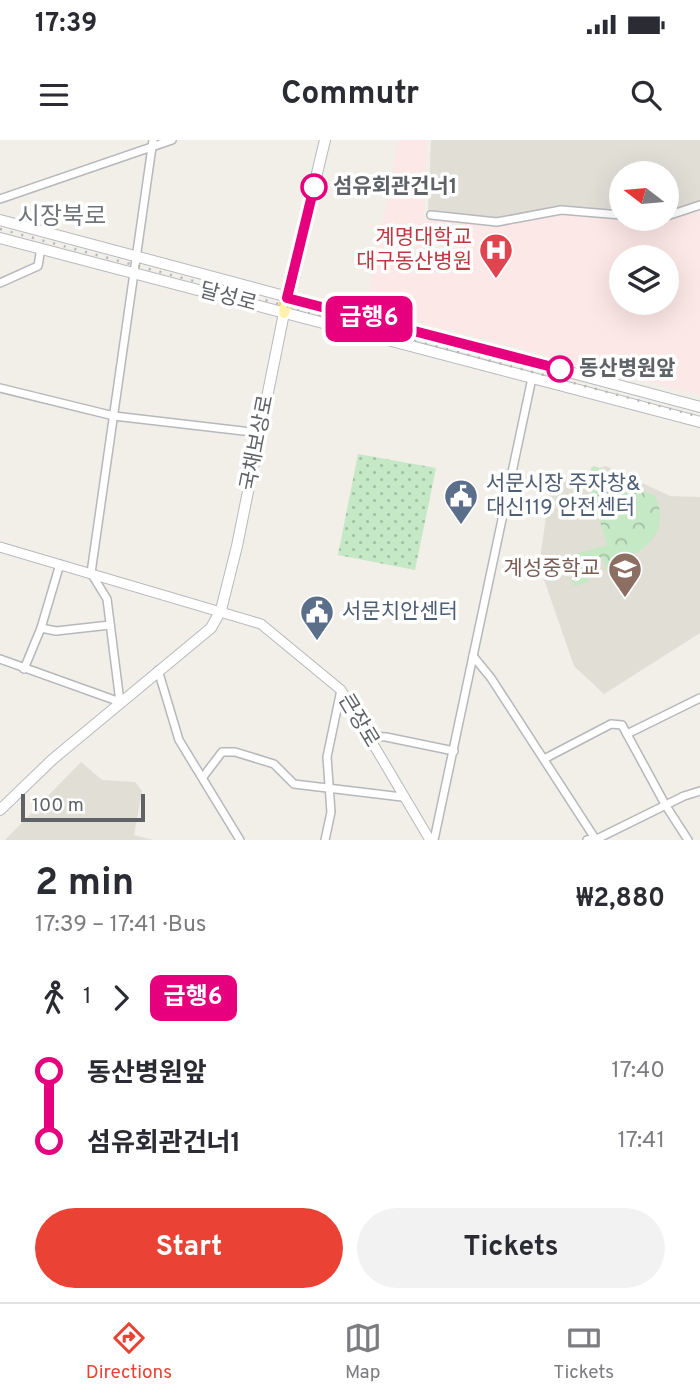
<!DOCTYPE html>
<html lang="en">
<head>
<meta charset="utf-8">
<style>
	:root { --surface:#fff; --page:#f2f2f3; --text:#2b2b33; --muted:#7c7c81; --line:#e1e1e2; --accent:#ea4335 }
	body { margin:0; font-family:Overpass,"Noto Sans KR",sans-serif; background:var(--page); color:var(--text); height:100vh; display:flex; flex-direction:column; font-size:26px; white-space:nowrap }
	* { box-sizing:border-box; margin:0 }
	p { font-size:23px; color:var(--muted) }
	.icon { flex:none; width:38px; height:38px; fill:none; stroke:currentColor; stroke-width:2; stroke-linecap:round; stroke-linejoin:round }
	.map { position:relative; height:700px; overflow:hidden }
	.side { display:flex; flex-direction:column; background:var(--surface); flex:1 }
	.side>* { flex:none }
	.badge { padding:0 14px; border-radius:10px; font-size:24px; line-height:46px }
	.needle { width:46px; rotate:286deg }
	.controls { position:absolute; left:609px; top:21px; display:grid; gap:14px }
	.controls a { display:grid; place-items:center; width:70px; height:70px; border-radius:50%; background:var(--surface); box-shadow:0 7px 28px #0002; font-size:35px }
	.scale { position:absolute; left:21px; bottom:18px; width:124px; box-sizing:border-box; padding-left:7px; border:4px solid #5f6368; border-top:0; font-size:19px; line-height:24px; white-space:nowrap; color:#5f6368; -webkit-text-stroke:5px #fff; paint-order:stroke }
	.map>.badge { position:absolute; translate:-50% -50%; box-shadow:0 0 0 4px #fff }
	.legs { display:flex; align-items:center; gap:10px; height:77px; padding:0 35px; font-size:23px }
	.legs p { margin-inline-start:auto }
	.headline { display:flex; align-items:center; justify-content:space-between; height:119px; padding:0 35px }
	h1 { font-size:38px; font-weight:700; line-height:52px }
	.button { display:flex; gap:14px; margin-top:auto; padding:14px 35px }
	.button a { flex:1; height:80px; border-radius:42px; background:var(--accent); color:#fff; font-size:28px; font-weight:700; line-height:80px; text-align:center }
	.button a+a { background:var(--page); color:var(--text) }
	ul { padding:0 35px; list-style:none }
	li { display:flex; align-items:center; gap:24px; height:70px; font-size:26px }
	li i { display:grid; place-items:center; width:10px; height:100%; margin:0 9px; background:currentColor }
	li i::after { content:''; width:18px; height:18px; margin:-9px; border:5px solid; border-radius:50%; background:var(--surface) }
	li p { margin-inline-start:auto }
	li:first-child i { background:linear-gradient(#0000 50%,currentColor 0) }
	li:last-child i { background:linear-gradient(currentColor 50%,#0000 0) }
	.status { display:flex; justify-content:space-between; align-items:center; height:49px; padding:0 35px; background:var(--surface); direction:ltr }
	.status svg { height:19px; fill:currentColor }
	header { display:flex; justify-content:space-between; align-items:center; height:91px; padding:0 35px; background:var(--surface); font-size:32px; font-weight:700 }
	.tab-bar { display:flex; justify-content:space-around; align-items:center; height:98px; border-top:2px solid var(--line); background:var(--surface); font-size:19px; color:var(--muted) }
	.tab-bar a { display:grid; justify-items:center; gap:4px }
	.tab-bar .active { color:var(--accent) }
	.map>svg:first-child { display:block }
	.education { fill:#e1ded6 }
	.medical { fill:#fce8e6; fill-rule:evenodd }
	.green { fill:url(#green-dots) }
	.forest { fill:url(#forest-crowns) }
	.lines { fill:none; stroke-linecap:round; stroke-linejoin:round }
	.minor-casing { stroke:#b5b8bc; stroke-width:10 }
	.tertiary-casing { stroke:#b5b8bc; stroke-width:11 }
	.secondary-casing { stroke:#b6babf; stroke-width:12 }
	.primary-casing { stroke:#f2c960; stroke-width:13 }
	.minor { stroke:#fff; stroke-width:7 }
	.tertiary { stroke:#fff; stroke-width:9 }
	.secondary { stroke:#fff; stroke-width:10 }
	.primary { stroke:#fff2af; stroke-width:10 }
	.rail { stroke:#b6b7b8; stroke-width:2.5; stroke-dasharray:2 9; stroke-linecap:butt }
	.line-1-casing { stroke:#fff; stroke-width:16 }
	.line-1 { stroke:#e6007e; stroke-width:10 }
	.stop-1-dot { fill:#fff; stroke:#e6007e; stroke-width:3.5 }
	.labels { text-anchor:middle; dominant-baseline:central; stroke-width:7; stroke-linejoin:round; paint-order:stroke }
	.stop-label { font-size:21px; font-weight:bold; fill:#5f6368; stroke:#fff; text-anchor:start }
	.health-label { font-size:21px; fill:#be3a42; stroke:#fff; text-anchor:end }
	.street-label { font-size:21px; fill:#5f6368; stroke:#fff }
	.service-label { font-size:21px; fill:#4e5e75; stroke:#fff; text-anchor:start }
	.education-label { font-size:21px; fill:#785e54; stroke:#fff; text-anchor:end }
	.quarter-label { font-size:24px; fill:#70757a; stroke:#fff }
</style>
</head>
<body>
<div class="status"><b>17:39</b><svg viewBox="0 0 49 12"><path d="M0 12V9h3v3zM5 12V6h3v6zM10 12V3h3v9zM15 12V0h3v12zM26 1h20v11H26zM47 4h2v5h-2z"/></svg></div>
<header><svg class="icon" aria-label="menu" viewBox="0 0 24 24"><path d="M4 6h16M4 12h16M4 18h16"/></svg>Commutr<svg class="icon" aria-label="search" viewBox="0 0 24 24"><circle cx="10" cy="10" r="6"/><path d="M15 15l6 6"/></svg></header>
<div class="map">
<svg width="700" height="700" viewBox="0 0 700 700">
	<defs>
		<pattern id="green-dots" width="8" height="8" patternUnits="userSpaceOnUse" patternTransform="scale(1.75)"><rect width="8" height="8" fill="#c5e8c5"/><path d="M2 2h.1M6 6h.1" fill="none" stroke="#a3c0a4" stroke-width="1.8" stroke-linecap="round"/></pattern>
		<pattern id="forest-crowns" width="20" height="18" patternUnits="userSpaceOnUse" patternTransform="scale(1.75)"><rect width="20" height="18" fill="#c5e8c5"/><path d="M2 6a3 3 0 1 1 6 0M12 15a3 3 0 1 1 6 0" fill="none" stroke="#a3c0a4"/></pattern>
	</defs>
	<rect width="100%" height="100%" fill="#f1efe8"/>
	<g class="education">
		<path d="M431 0H700V60L667 74V33H621V73L496 79 428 72Z"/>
		<path d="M606 326 670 356 700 357V493L604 554 574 526 539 425 551 344Z"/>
		<path d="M81 622 102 640 135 642 142 651 134 695 153 700H5Z"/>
	</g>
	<path class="medical" d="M399 0H427L424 79 496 86 561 73 665 81 700 70V255L366 168ZM621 117H667V163H621Z"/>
	<path class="green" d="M358 314 436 328 415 430 338 415Z"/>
	<path class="forest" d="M594 326 603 329 608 341 622 340 655 356C671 391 648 409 619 422V427L609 436 602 417 583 423 589 442 574 446 566 420 568 416 607 405 587 337 592 335 591 328Z"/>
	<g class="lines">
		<g class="minor-casing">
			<g id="minor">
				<path d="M0 59 172 0"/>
				<path d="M431 75 497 82 561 70 621 75"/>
				<path d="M667 76 700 65"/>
				<path d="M643 79H651"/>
				<path d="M0 143 38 126 41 108"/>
				<path d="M0 248 114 276 261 293"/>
				<path d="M41 488 56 491 110 485"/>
				<path d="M473 516 491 538 596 700"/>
				<path d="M0 519 120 562 107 459 91 433 153 0"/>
				<path d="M24 529 41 488 60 424"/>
				<path d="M158 530 179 600 240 700"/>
				<path d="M627 594 700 558"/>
				<path d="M368 596 386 597 454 611"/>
				<path d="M544 619 611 584 622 585 666 666 688 700"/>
				<path d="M203 637 222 612H235L274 624 294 644 402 657"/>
				<path d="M325 700 331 672 327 617 341 550"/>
				<path d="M434 700 532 238"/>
				<path d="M587 700 599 698 684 656 700 651"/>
			</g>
		</g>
		<g class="tertiary-casing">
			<path id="tertiary" d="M0 407 261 484 341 550 430 700"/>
		</g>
		<g class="secondary-casing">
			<g id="secondary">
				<path d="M0 80 700 267"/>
				<path d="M0 98 700 282"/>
				<path d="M287 158 325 0"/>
				<path d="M0 670 53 619 211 488 221 470 237 406 284 173"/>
			</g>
		</g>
		<g class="primary-casing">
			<path id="primary" d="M284 173 287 158"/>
		</g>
		<use href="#minor" class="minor"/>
		<use href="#tertiary" class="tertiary"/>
		<use href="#secondary" class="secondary"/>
		<use href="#primary" class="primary"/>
		<path class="rail" d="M0 89 700 277"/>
	</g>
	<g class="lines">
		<g class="line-1-casing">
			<path id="line-1" d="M314 47 287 158 560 229"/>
		</g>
		<use href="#line-1" class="line-1"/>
	</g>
	<defs>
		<g id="hospital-pin" transform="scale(1.75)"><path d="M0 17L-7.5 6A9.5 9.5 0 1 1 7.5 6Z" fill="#e0444e" stroke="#fff"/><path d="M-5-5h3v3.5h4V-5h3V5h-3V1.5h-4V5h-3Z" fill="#fff"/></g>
		<g id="civic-pin" transform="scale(1.75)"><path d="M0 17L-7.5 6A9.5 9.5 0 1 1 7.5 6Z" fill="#5c6f8a" stroke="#fff"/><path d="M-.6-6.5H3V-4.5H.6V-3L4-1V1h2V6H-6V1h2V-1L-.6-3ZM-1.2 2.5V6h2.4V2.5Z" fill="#fff"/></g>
		<g id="school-pin" transform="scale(1.75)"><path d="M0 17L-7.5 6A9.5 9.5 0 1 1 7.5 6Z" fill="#8d6e63" stroke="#fff"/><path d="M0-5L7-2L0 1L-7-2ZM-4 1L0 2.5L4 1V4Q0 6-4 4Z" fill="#fff"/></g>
	</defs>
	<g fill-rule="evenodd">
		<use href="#hospital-pin" x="496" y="110"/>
		<use href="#civic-pin" x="461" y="356"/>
		<use href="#school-pin" x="625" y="429"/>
		<use href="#civic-pin" x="317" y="472"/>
	</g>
	<g class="stop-1-dot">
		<circle cx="314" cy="47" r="12"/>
		<circle cx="560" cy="229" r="12"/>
	</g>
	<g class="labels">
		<g class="stop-label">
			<text x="333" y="47">섬유회관건너1</text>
			<text x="579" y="229">동산병원앞</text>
		</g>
		<g class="health-label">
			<text x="472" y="98">계명대학교<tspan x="472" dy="24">대구동산병원</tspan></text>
		</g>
		<g class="street-label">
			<text transform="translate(228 158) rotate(15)">달성로</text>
			<text transform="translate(258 303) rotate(-79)">국채보상로</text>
			<text transform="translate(358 581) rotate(59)">큰장로</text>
		</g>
		<g class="service-label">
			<text x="486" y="344">서문시장 주자창&amp;<tspan x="486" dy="24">대신119 안전센터</tspan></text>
			<text x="342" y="472">서문치안센터</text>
		</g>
		<g class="education-label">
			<text x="600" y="429">계성중학교</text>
		</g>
		<g class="quarter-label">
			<text x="62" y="78">시장북로</text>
		</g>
	</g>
</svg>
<div class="controls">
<a><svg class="needle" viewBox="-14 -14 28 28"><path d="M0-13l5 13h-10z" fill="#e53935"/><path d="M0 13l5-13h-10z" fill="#7c7c81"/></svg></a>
<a><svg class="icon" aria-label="layers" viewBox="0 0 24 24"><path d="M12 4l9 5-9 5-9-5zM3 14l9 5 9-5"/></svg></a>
</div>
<div class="scale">100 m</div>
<b class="badge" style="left:369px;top:179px;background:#e6007e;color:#fff">급행6</b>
</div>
<section class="side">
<div class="headline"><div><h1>2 min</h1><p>17:39 – 17:41 · Bus</p></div><b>₩2,880</b></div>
<div class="legs"><svg class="icon" aria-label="walk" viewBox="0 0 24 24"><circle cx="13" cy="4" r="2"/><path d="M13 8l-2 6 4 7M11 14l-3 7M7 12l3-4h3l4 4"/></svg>1<svg class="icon" aria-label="forward" viewBox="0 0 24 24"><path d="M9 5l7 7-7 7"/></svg><b class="badge" style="background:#e6007e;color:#fff">급행6</b></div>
<ul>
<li><i style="color:#e6007e"></i><b>동산병원앞</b><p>17:40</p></li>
<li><i style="color:#e6007e"></i><b>섬유회관건너1</b><p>17:41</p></li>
</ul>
<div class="button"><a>Start</a><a>Tickets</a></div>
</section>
<nav class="tab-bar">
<a class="active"><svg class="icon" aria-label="directions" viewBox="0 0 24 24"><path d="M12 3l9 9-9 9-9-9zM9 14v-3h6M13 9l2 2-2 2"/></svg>Directions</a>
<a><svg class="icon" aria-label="map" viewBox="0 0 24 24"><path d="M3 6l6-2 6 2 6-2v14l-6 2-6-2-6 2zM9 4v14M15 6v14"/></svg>Map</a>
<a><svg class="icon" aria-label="tickets" viewBox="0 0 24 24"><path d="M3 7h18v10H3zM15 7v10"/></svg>Tickets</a>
</nav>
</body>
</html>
